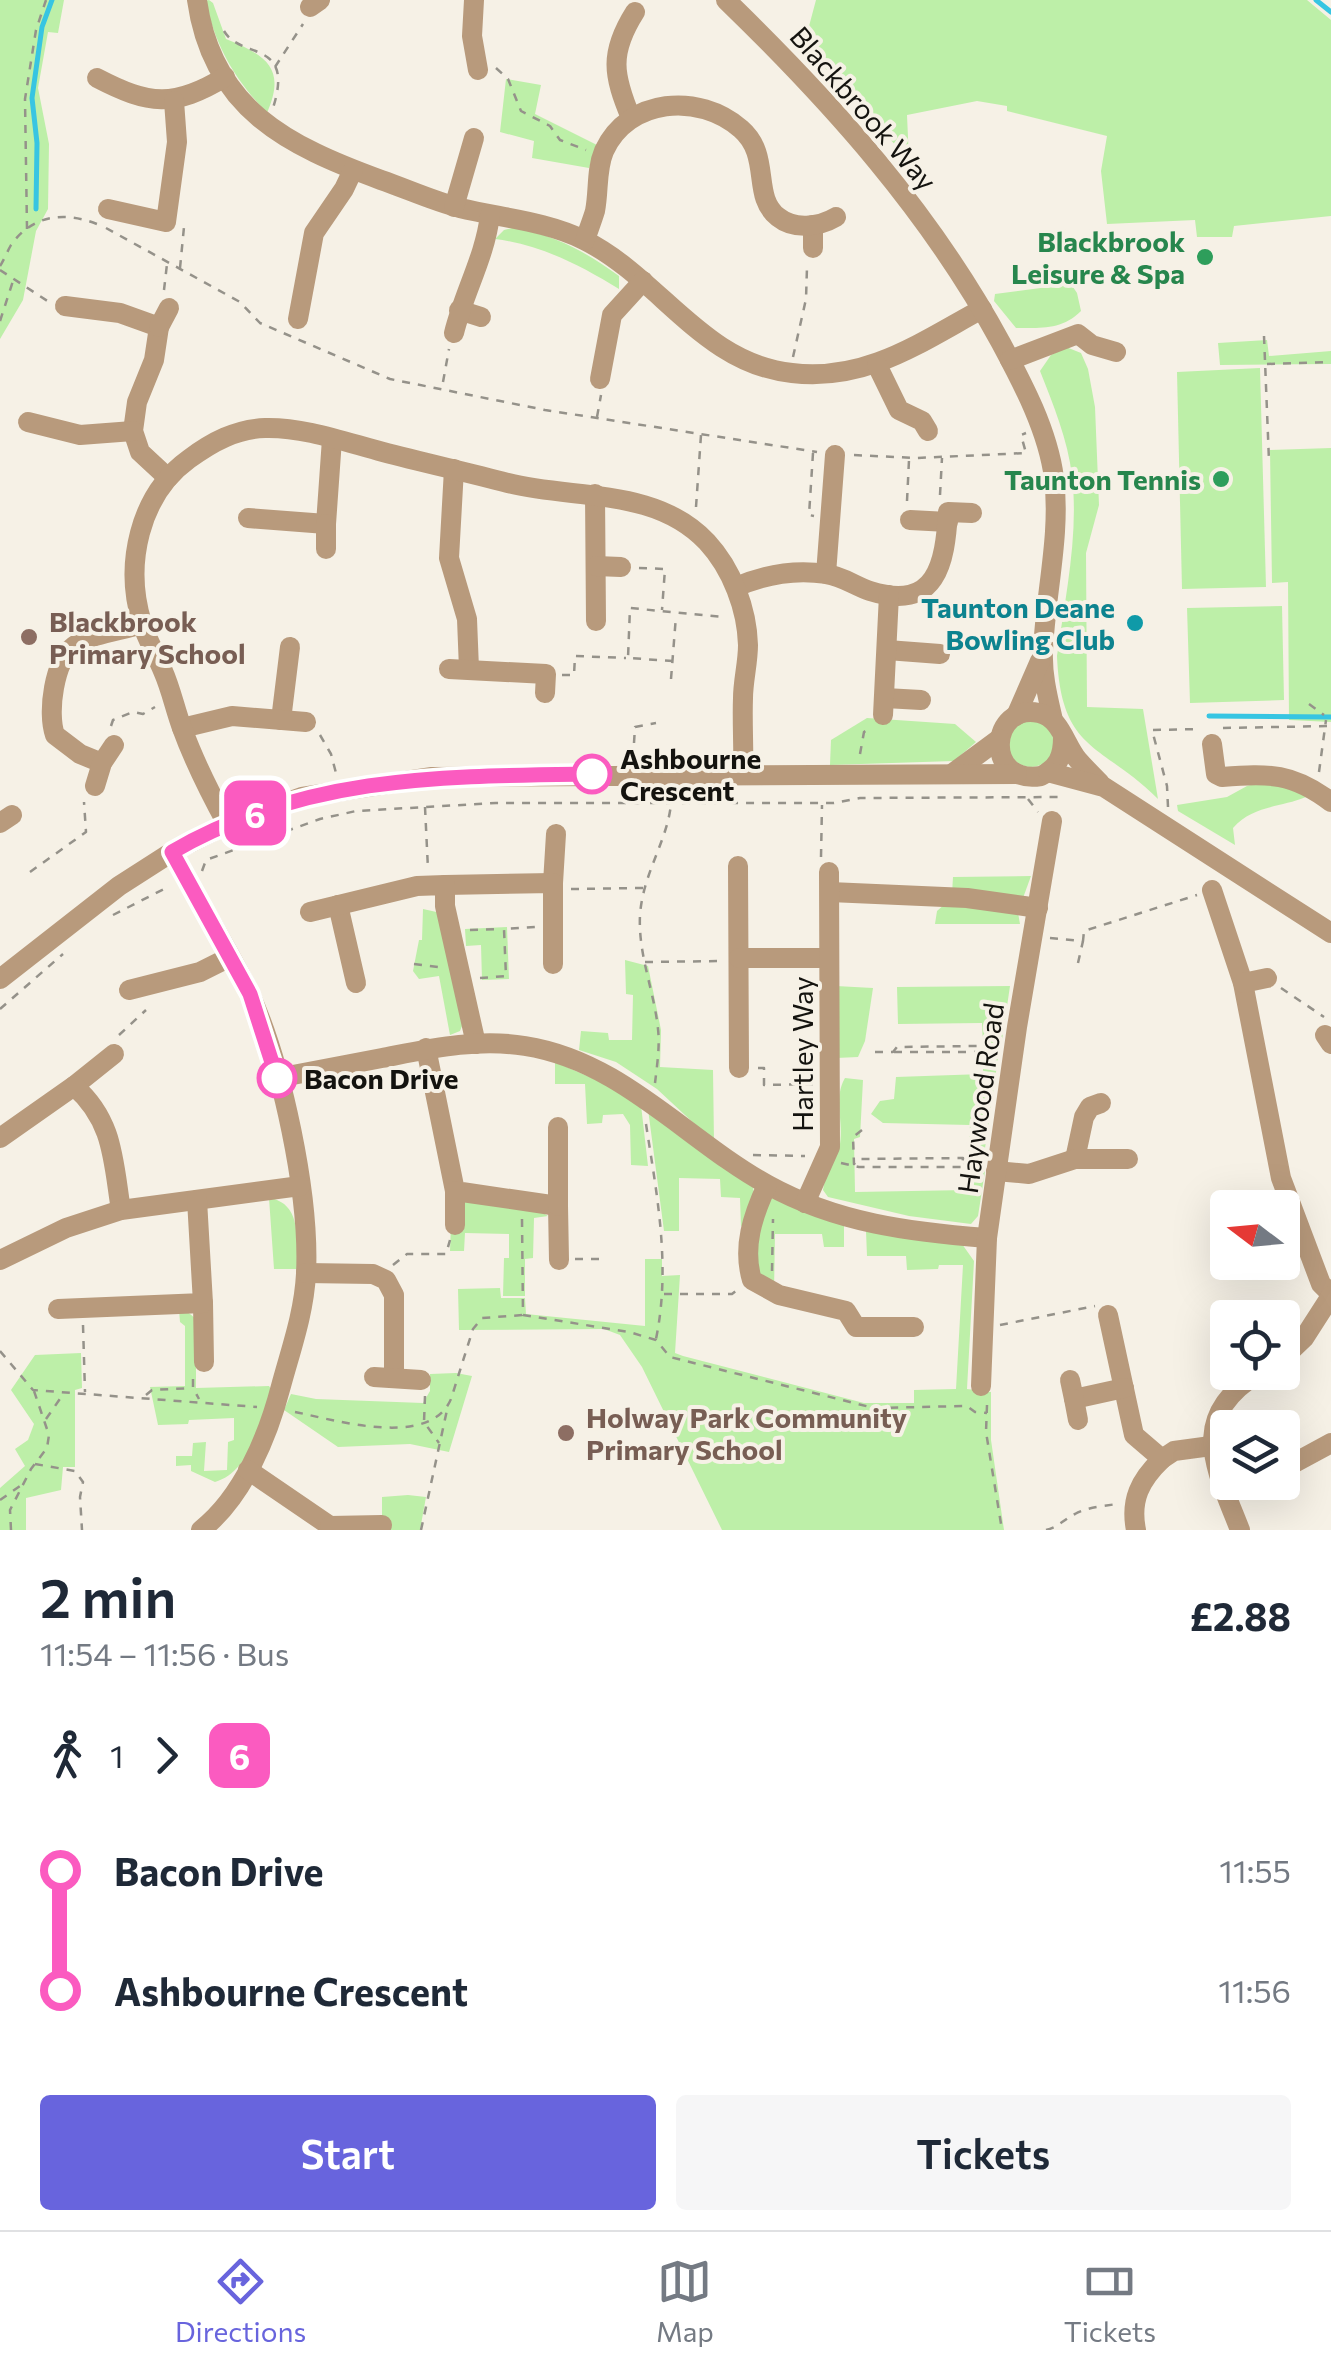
<!DOCTYPE html>
<html lang="en">
<head>
<meta charset="utf-8">
<style>
	:root { --surface:#fff; --page:#f6f6f7; --text:#1f2937; --muted:#747a83; --line:#e0e1e3; --accent:#6864dd }
	body { margin:0; font-family:Commissioner,sans-serif; background:var(--page); color:var(--text); height:100vh; display:flex; flex-direction:column; font-size:38px; white-space:nowrap }
	* { box-sizing:border-box; margin:0 }
	p { font-size:32px; color:var(--muted) }
	.icon { flex:none; width:55px; height:55px; fill:none; stroke:currentColor; stroke-width:2; stroke-linecap:round; stroke-linejoin:round }
	.map { position:relative; height:1530px; overflow:hidden }
	.side { display:flex; flex-direction:column; background:var(--surface); flex:1 }
	.side>* { flex:none }
	.badge { padding:0 20px; border-radius:15px; font-size:35px; line-height:65px }
	.needle { width:65px; rotate:286deg }
	.fabs { position:absolute; left:1210px; top:1190px; display:grid; gap:20px }
	.fabs a { display:grid; place-items:center; width:90px; height:90px; border-radius:10px; background:var(--surface); box-shadow:0 10px 40px #0002; font-size:50px }
	.map>.badge { position:absolute; translate:-50% -50%; box-shadow:0 0 0 5px #fff }
	.legs { display:flex; align-items:center; gap:15px; height:110px; padding:0 40px; font-size:32px }
	.legs p { margin-inline-start:auto }
	.headline { display:flex; align-items:center; justify-content:space-between; height:170px; padding:0 40px }
	h1 { font-size:55px; font-weight:600; line-height:75px }
	.action { display:flex; gap:20px; margin-top:auto; padding:20px 40px }
	.action a { flex:1; height:115px; border-radius:10px; background:var(--accent); color:#fff; font-size:40px; font-weight:600; line-height:115px; text-align:center }
	.action a+a { background:var(--page); color:var(--text) }
	ul { padding:0 40px; list-style:none }
	li { display:flex; align-items:center; gap:35px; height:120px; font-size:38px }
	li i { display:grid; place-items:center; width:15px; height:100%; margin:0 12px; background:currentColor }
	li i::after { content:''; width:25px; height:25px; margin:-12px; border:8px solid; border-radius:50%; background:var(--surface) }
	li p { margin-inline-start:auto }
	li:first-child i { background:linear-gradient(#0000 50%,currentColor 0) }
	li:last-child i { background:linear-gradient(currentColor 50%,#0000 0) }
	.dock { display:flex; justify-content:space-around; align-items:center; height:140px; border-top:2px solid var(--line); background:var(--surface); font-size:28px; color:var(--muted) }
	.dock a { display:grid; justify-items:center; gap:5px }
	.dock .on { color:var(--accent) }
	.map>svg:first-child { display:block }
	.green { fill:#bdefa8 }
	.lines { fill:none; stroke-linecap:round; stroke-linejoin:round }
	.stream { stroke:#37c5e2; stroke-width:5 }
	.path { stroke:#95928a; stroke-width:2.5; stroke-dasharray:8 8; stroke-linecap:butt }
	.minor { stroke:#b89a7c; stroke-width:20 }
	.line-1-casing { stroke:#fff; stroke-width:22 }
	.line-1 { stroke:#fb5bc0; stroke-width:15 }
	.leisure-dot { fill:#2e9e5b; stroke:#f6f1e6; stroke-width:4 }
	.culture-dot { fill:#0f9aa8; stroke:#f6f1e6; stroke-width:4 }
	.education-dot { fill:#8d6e63; stroke:#f6f1e6; stroke-width:4 }
	.stop-1-dot { fill:#fff; stroke:#fb5bc0; stroke-width:5 }
	.labels { text-anchor:middle; dominant-baseline:central; stroke-width:8; stroke-linejoin:round; paint-order:stroke }
	.street-label { font-size:28px; fill:#14130f; stroke:#f6f1e6 }
	.leisure-label { font-size:28px; font-weight:bold; fill:#27864d; stroke:#f6f1e6; text-anchor:end }
	.culture-label { font-size:28px; font-weight:bold; fill:#0d838f; stroke:#f6f1e6; text-anchor:end }
	.education-label { font-size:28px; font-weight:bold; fill:#785e54; stroke:#f6f1e6; text-anchor:start }
	.stop-label { font-size:28px; font-weight:bold; fill:#14130f; stroke:#f6f1e6; text-anchor:start }
</style>
</head>
<body>
<div class="map">
<svg width="1331" height="1530" viewBox="0 0 1331 1530">
	<rect width="100%" height="100%" fill="#f6f1e6"/>
	<g class="green">
		<path d="M0 0H64L58 33 48 32 38 88 49 144 48 209 36 231 23 300 0 339Z"/>
		<path d="M209 0 213 3 226 39C265 55 287 67 267 113 233 77 217 48 205 1Z"/>
		<path d="M816 0H1307L1331 20V216L1234 226 1232 237H1197L1195 220 1107 224 1101 171 1107 136 1007 111V106L977 101 907 115 909 160 804 45Z"/>
		<path d="M506 79 541 85 535 114 597 145 589 168 532 158 534 141 500 132Z"/>
		<path d="M516 227C559 238 583 250 619 276V289C580 265 541 245 495 239L504 230Z"/>
		<path d="M1071 284 1077 293 1081 311C1062 330 1041 328 1016 328L994 301 995 294Z"/>
		<path d="M1267 340 1269 356 1331 351V364L1220 365 1218 343Z"/>
		<path d="M1066 347 1081 353 1088 369 1095 407 1099 505 1086 553 1087 707 1143 709 1158 799C1102 743 1061 753 1057 656 1065 599 1079 534 1072 476 1068 440 1053 404 1040 371L1051 355Z"/>
		<path d="M1260 368 1266 587 1182 589 1177 372Z"/>
		<path d="M1331 448V722L1289 720 1288 582 1272 583 1270 450Z"/>
		<path d="M1282 606 1284 700 1190 703 1187 608Z"/>
		<path d="M867 718 955 724 976 742 954 761 830 765 831 740Z"/>
		<circle cx="1031" cy="744" r="23"/>
		<path d="M1265 781 1291 786 1306 797C1279 808 1253 805 1233 828L1235 845 1178 811 1177 805 1227 797 1247 786Z"/>
		<path d="M1031 876 1023 898 952 894 953 877Z"/>
		<path d="M946 903 1018 913 1020 924H935L937 911Z"/>
		<path d="M423 909 441 913 464 1021 460 1031 450 1035 439 976 419 979 413 971 419 940H422Z"/>
		<path d="M507 927 509 979 482 980 481 945 466 946 465 929Z"/>
		<path d="M625 960 648 966 661 1030 660 1067 713 1070 714 1142 657 1089 616 1062 579 1050 581 1031 608 1033 609 1040H632L633 995 626 994Z"/>
		<path d="M836 986 873 988 865 1041 858 1057 836 1058Z"/>
		<path d="M1010 986 1001 1047 983 1045 982 1023 898 1024 897 987Z"/>
		<path d="M983 1057 998 1058 983 1162H968L970 1125 883 1123 871 1114 880 1101 894 1099 896 1077 983 1074Z"/>
		<path d="M555 1062 608 1085 641 1105 648 1166 631 1165 630 1125 623 1114 603 1115 602 1123 587 1124 585 1084H555Z"/>
		<path d="M845 1078 863 1080 860 1137 854 1139 855 1192 968 1190 969 1170 985 1171 978 1216 971 1224 909 1216 828 1197 823 1190C825 1173 836 1160 840 1144 844 1122 833 1098 845 1078Z"/>
		<path d="M648 1109 753 1187 755 1200 741 1227 740 1198 721 1197 720 1179 679 1178V1231H664Z"/>
		<path d="M463 1196 538 1210 548 1216 534 1218 533 1258 525 1259V1296H503L504 1258H509V1234L465 1233 464 1251H450L451 1224Z"/>
		<path d="M767 1196 844 1224V1247H824L822 1234H775L774 1291 755 1278 753 1257Z"/>
		<path d="M269 1198C303 1203 296 1242 299 1269H274Z"/>
		<path d="M866 1231 962 1244 974 1261 967 1389 991 1392V1440L1004 1530H722L642 1367 620 1335 604 1329 459 1330 458 1289 500 1288 501 1298H525L526 1314 645 1326V1259H662V1276L680 1275 675 1353 683 1356 864 1403H914V1390L956 1389 963 1265H939L938 1269 907 1270 906 1256H867Z"/>
		<path d="M184 1309 196 1319V1388L269 1386 273 1392C262 1421 249 1473 215 1482L191 1471V1465L176 1466V1456H192L193 1443 206 1442 204 1471 227 1470 228 1442 234 1440V1418L189 1420 188 1424 158 1425 150 1387 185 1386V1326L180 1322 179 1310Z"/>
		<path d="M81 1353 82 1388 75 1390V1467H63L61 1490 26 1498V1530H0V1488L25 1466 15 1449 28 1440 34 1424 11 1390 35 1355Z"/>
		<path d="M456 1373 472 1376 449 1452 410 1444 338 1447 284 1410 291 1394 316 1399 423 1403 430 1391V1374Z"/>
		<path d="M408 1495 426 1497 420 1530H382V1497Z"/>
	</g>
	<g class="lines">
		<g class="stream">
			<path d="M1316 0 1331 12"/>
			<path d="M36 209 37 143 32 98 42 27 52 0"/>
			<path d="M1209 716 1331 717"/>
		</g>
		<g class="path">
			<path d="M224 31C241 60 295 39 273 108"/>
			<path d="M275 67 303 24"/>
			<path d="M496 68 508 79 521 111 550 126 560 140 586 150"/>
			<path d="M106 228 240 302 260 323 390 379 545 410 817 452"/>
			<path d="M27 229 25 99 36 30 46 0"/>
			<path d="M0 266C4 260 7 252 11 245 32 215 64 211 97 224"/>
			<path d="M180 268 184 227"/>
			<path d="M0 270 49 302"/>
			<path d="M164 290 167 264"/>
			<path d="M0 321 13 281"/>
			<path d="M1264 336 1269 461"/>
			<path d="M793 357 806 299 807 267"/>
			<path d="M1267 364 1331 362"/>
			<path d="M443 382 449 349"/>
			<path d="M597 417 601 395"/>
			<path d="M813 453 809 515 814 516"/>
			<path d="M854 455 917 458 1026 453 1021 435 1026 433"/>
			<path d="M940 495 942 458"/>
			<path d="M907 501 909 460"/>
			<path d="M696 507 701 435"/>
			<path d="M639 568 665 569 662 610"/>
			<path d="M673 661 628 658 630 608 723 617"/>
			<path d="M562 675H574L575 656 626 658"/>
			<path d="M671 679 676 616"/>
			<path d="M1309 704 1324 715"/>
			<path d="M111 726 113 720 133 712 143 714 155 707"/>
			<path d="M1223 728 1331 726"/>
			<path d="M320 735 331 754 336 773"/>
			<path d="M860 754 864 732 872 727"/>
			<path d="M633 759 635 727 656 723"/>
			<path d="M1319 772 1326 720"/>
			<path d="M1028 799 1038 812"/>
			<path d="M425 807 428 869"/>
			<path d="M1168 807 1167 786 1152 730 1200 729"/>
			<path d="M821 857 822 805"/>
			<path d="M202 871 206 860 320 819 356 811 496 803H834L860 798 1064 797"/>
			<path d="M30 872 86 832 84 802"/>
			<path d="M571 889 643 888"/>
			<path d="M113 915 168 887"/>
			<path d="M470 930 502 929"/>
			<path d="M1050 938 1083 941 1084 931 1197 895"/>
			<path d="M645 962 722 961"/>
			<path d="M1078 963 1083 941"/>
			<path d="M414 964 438 967"/>
			<path d="M480 978 506 976 504 929 536 927"/>
			<path d="M1281 988 1324 1017"/>
			<path d="M0 1009 63 954"/>
			<path d="M119 1035 146 1010"/>
			<path d="M875 1052H893L897 1047 978 1046 980 1051 997 1052"/>
			<path d="M894 1052H979"/>
			<path d="M758 1068H764V1085L814 1084"/>
			<path d="M655 1083C657 1066 660 1046 658 1029 654 990 638 955 640 915 643 873 667 842 671 804"/>
			<path d="M646 1124C657 1196 671 1266 656 1339"/>
			<path d="M753 1155 805 1156"/>
			<path d="M841 1163 859 1167H962L963 1158 859 1159 854 1164 853 1137 867 1126"/>
			<path d="M964 1163 980 1166"/>
			<path d="M522 1219 523 1315 629 1332 656 1340 670 1357 874 1408 967 1406 975 1412 987 1413"/>
			<path d="M575 1259H602"/>
			<path d="M393 1265 407 1254H446L450 1240"/>
			<path d="M772 1271 773 1219"/>
			<path d="M664 1294H732L736 1291"/>
			<path d="M83 1325 85 1392"/>
			<path d="M1000 1325 1095 1306"/>
			<path d="M0 1351 33 1390 257 1407"/>
			<path d="M193 1379V1388L199 1399"/>
			<path d="M146 1395 152 1390 192 1388"/>
			<path d="M425 1396 424 1422 439 1443"/>
			<path d="M987 1405 986 1432 1002 1530"/>
			<path d="M295 1412C335 1420 430 1449 451 1399L473 1329 482 1318 523 1315"/>
			<path d="M46 1419 64 1393"/>
			<path d="M35 1464 75 1471 83 1482 80 1497 82 1530"/>
			<path d="M0 1500 20 1486"/>
			<path d="M11 1530 10 1510 31 1469 47 1448 49 1435 34 1391"/>
			<path d="M421 1530 447 1410"/>
			<path d="M1046 1530C1059 1527 1064 1519 1075 1514 1088 1507 1104 1506 1117 1504"/>
		</g>
		<g class="minor">
			<path d="M197 0C212 109 288 146 381 180 407 189 433 201 460 208 501 218 546 221 584 240 660 278 703 364 792 373 866 382 921 342 982 309"/>
			<path d="M474 0 472 36 478 70"/>
			<path d="M726 0C833 104 930 212 1001 343 1023 384 1048 431 1054 478 1061 535 1045 595 1043 652 1042 675 1048 698 1053 720"/>
			<path d="M310 7 320 0"/>
			<path d="M97 78C149 105 174 108 225 77"/>
			<path d="M631 118C613 75 609 53 635 12"/>
			<path d="M454 207 474 138"/>
			<path d="M108 209 166 222 177 142 174 101"/>
			<path d="M813 225V248"/>
			<path d="M585 240C588 231 592 221 595 211 599 191 596 170 604 151 628 98 699 92 741 129 772 156 751 196 778 217 794 230 819 227 836 217"/>
			<path d="M65 306 120 313 159 327 154 360 137 402 133 431 140 452 168 478"/>
			<path d="M459 310 481 317"/>
			<path d="M298 319 314 233 344 189 353 170"/>
			<path d="M159 327 169 308"/>
			<path d="M454 333C464 292 485 257 490 215"/>
			<path d="M1010 360 1078 334 1092 345 1116 352"/>
			<path d="M877 365 899 410 922 421 928 431"/>
			<path d="M600 379 612 315 643 281"/>
			<path d="M28 422 80 435 133 431"/>
			<path d="M454 469 449 558 467 619 469 669"/>
			<path d="M595 494 596 621"/>
			<path d="M248 518 326 524 332 439"/>
			<path d="M910 520 948 522"/>
			<path d="M326 549V524"/>
			<path d="M596 566 621 567"/>
			<path d="M826 574 835 455"/>
			<path d="M736 587C764 575 795 569 826 574 842 576 855 586 870 591 937 612 945 563 948 512L972 513"/>
			<path d="M887 650 940 654"/>
			<path d="M449 669 546 674 545 693"/>
			<path d="M885 698 921 700"/>
			<path d="M883 715 889 595"/>
			<path d="M1016 716 1040 661"/>
			<path d="M281 720 290 647"/>
			<path d="M182 728 232 716 306 722"/>
			<path d="M1063 738C1063 756 1058 768 1041 776 983 785 990 702 1039 713 1061 718 1065 745 1078 760 1085 768 1093 776 1100 783"/>
			<path d="M1212 744 1216 774 1222 777C1269 773 1293 773 1331 802"/>
			<path d="M102 763 80 754 55 735C47 713 54 661 74 646 93 633 121 631 142 624"/>
			<path d="M1048 772 1104 787 1331 933"/>
			<path d="M953 773 999 739"/>
			<path d="M95 786 102 763 114 745"/>
			<path d="M0 823 12 815"/>
			<path d="M227 824C210 793 194 761 182 728 175 709 171 689 163 671 156 654 147 640 142 623 124 565 139 495 189 459 212 442 236 429 265 428 304 427 345 442 383 452 425 463 466 472 508 483 575 500 655 487 707 542 732 569 747 609 748 645 748 663 743 681 743 698 742 723 744 749 743 774"/>
			<path d="M172 852C196 899 226 944 249 992 282 1063 310 1196 306 1274 304 1313 291 1349 281 1386 268 1436 243 1497 201 1530"/>
			<path d="M738 866 739 1068"/>
			<path d="M553 883 556 834"/>
			<path d="M445 885 553 883V964"/>
			<path d="M1212 890 1243 983 1281 1178 1321 1284 1331 1294"/>
			<path d="M830 892 967 898 1038 908"/>
			<path d="M338 905 356 983"/>
			<path d="M310 912 417 886 445 885V906L476 1044"/>
			<path d="M739 958H829"/>
			<path d="M0 979 119 886 172 852 227 824 302 797 432 777 1017 774"/>
			<path d="M1243 983 1267 978"/>
			<path d="M129 990 200 972 230 957"/>
			<path d="M1325 1035 1331 1044"/>
			<path d="M426 1048 455 1191 558 1206 559 1260"/>
			<path d="M277 1078C312 1071 347 1065 382 1058 429 1049 477 1038 525 1046 622 1061 686 1140 768 1185 837 1223 910 1232 987 1238"/>
			<path d="M74 1086 114 1054"/>
			<path d="M558 1127V1206"/>
			<path d="M0 1138 74 1086C114 1121 113 1161 121 1210"/>
			<path d="M1075 1159 1084 1117 1090 1107 1101 1103"/>
			<path d="M996 1171 1029 1174 1075 1159H1128"/>
			<path d="M767 1185C753 1215 742 1247 752 1280L779 1295 846 1311 856 1327H914"/>
			<path d="M805 1203 830 1147 829 872"/>
			<path d="M455 1225V1191"/>
			<path d="M0 1260 66 1228 121 1210 300 1186"/>
			<path d="M306 1273 373 1274 386 1280 394 1295V1378"/>
			<path d="M203 1303 204 1362"/>
			<path d="M58 1309 203 1303 197 1200"/>
			<path d="M1108 1315 1134 1435 1162 1459 1174 1451 1211 1446"/>
			<path d="M1282 1359 1304 1338 1331 1296"/>
			<path d="M374 1377 421 1380"/>
			<path d="M1070 1380 1074 1399 1124 1388"/>
			<path d="M981 1386 987 1238 1017 1027 1052 821"/>
			<path d="M1074 1399 1078 1420"/>
			<path d="M1285 1468 1331 1443"/>
			<path d="M248 1470 330 1526V1530"/>
			<path d="M330 1526 382 1525"/>
			<path d="M1136 1530C1130 1500 1140 1480 1162 1459"/>
			<path d="M1240 1530C1215 1466 1187 1417 1260 1372"/>
		</g>
	</g>
	<g class="lines">
		<g class="line-1-casing">
			<path id="line-1" d="M277 1078 250 994 172 852C304 775 444 776 592 774"/>
		</g>
		<use href="#line-1" class="line-1"/>
	</g>
	<g class="leisure-dot">
		<circle cx="1205" cy="257" r="10"/>
		<circle cx="1221" cy="479" r="10"/>
	</g>
	<circle class="culture-dot" cx="1135" cy="623" r="10"/>
	<g class="education-dot">
		<circle cx="29" cy="637" r="10"/>
		<circle cx="566" cy="1433" r="10"/>
	</g>
	<g class="stop-1-dot">
		<circle cx="592" cy="774" r="18"/>
		<circle cx="277" cy="1078" r="18"/>
	</g>
	<g class="labels">
		<g class="street-label">
			<text transform="translate(864 108) rotate(49)">Blackbrook Way</text>
			<text transform="translate(802 1054) rotate(-90)">Hartley Way</text>
			<text transform="translate(980 1098) rotate(-82)">Haywood Road</text>
		</g>
		<g class="leisure-label">
			<text x="1185" y="241">Blackbrook<tspan x="1185" dy="32">Leisure &amp; Spa</tspan></text>
			<text x="1201" y="479">Taunton Tennis</text>
		</g>
		<g class="culture-label">
			<text x="1115" y="607">Taunton Deane<tspan x="1115" dy="32">Bowling Club</tspan></text>
		</g>
		<g class="education-label">
			<text x="49" y="621">Blackbrook<tspan x="49" dy="32">Primary School</tspan></text>
			<text x="586" y="1417">Holway Park Community<tspan x="586" dy="32">Primary School</tspan></text>
		</g>
		<g class="stop-label">
			<text x="620" y="758">Ashbourne<tspan x="620" dy="32">Crescent</tspan></text>
			<text x="304" y="1078">Bacon Drive</text>
		</g>
	</g>
</svg>
<div class="fabs">
<a><svg class="needle" viewBox="-14 -14 28 28"><path d="M0-13l5 13h-10z" fill="#e53935"/><path d="M0 13l5-13h-10z" fill="#747a83"/></svg></a>
<a><svg class="icon" aria-label="locate" viewBox="0 0 24 24"><circle cx="12" cy="12" r="6"/><path d="M12 2v4M12 18v4M2 12h4M18 12h4"/></svg></a>
<a><svg class="icon" aria-label="layers" viewBox="0 0 24 24"><path d="M12 4l9 5-9 5-9-5zM3 14l9 5 9-5"/></svg></a>
</div>
<b class="badge" style="left:255px;top:813px;background:#fb5bc0;color:#fff">6</b>
</div>
<section class="side">
<div class="headline"><div><h1>2 min</h1><p>11:54 – 11:56 · Bus</p></div><b>£2.88</b></div>
<div class="legs"><svg class="icon" aria-label="walk" viewBox="0 0 24 24"><circle cx="13" cy="4" r="2"/><path d="M13 8l-2 6 4 7M11 14l-3 7M7 12l3-4h3l4 4"/></svg>1<svg class="icon" aria-label="forward" viewBox="0 0 24 24"><path d="M9 5l7 7-7 7"/></svg><b class="badge" style="background:#fb5bc0;color:#fff">6</b></div>
<ul>
<li><i style="color:#fb5bc0"></i><b>Bacon Drive</b><p>11:55</p></li>
<li><i style="color:#fb5bc0"></i><b>Ashbourne Crescent</b><p>11:56</p></li>
</ul>
<div class="action"><a>Start</a><a>Tickets</a></div>
</section>
<nav class="dock">
<a class="on"><svg class="icon" aria-label="directions" viewBox="0 0 24 24"><path d="M12 3l9 9-9 9-9-9zM9 14v-3h6M13 9l2 2-2 2"/></svg>Directions</a>
<a><svg class="icon" aria-label="map" viewBox="0 0 24 24"><path d="M3 6l6-2 6 2 6-2v14l-6 2-6-2-6 2zM9 4v14M15 6v14"/></svg>Map</a>
<a><svg class="icon" aria-label="tickets" viewBox="0 0 24 24"><path d="M3 7h18v10H3zM15 7v10"/></svg>Tickets</a>
</nav>
</body>
</html>
